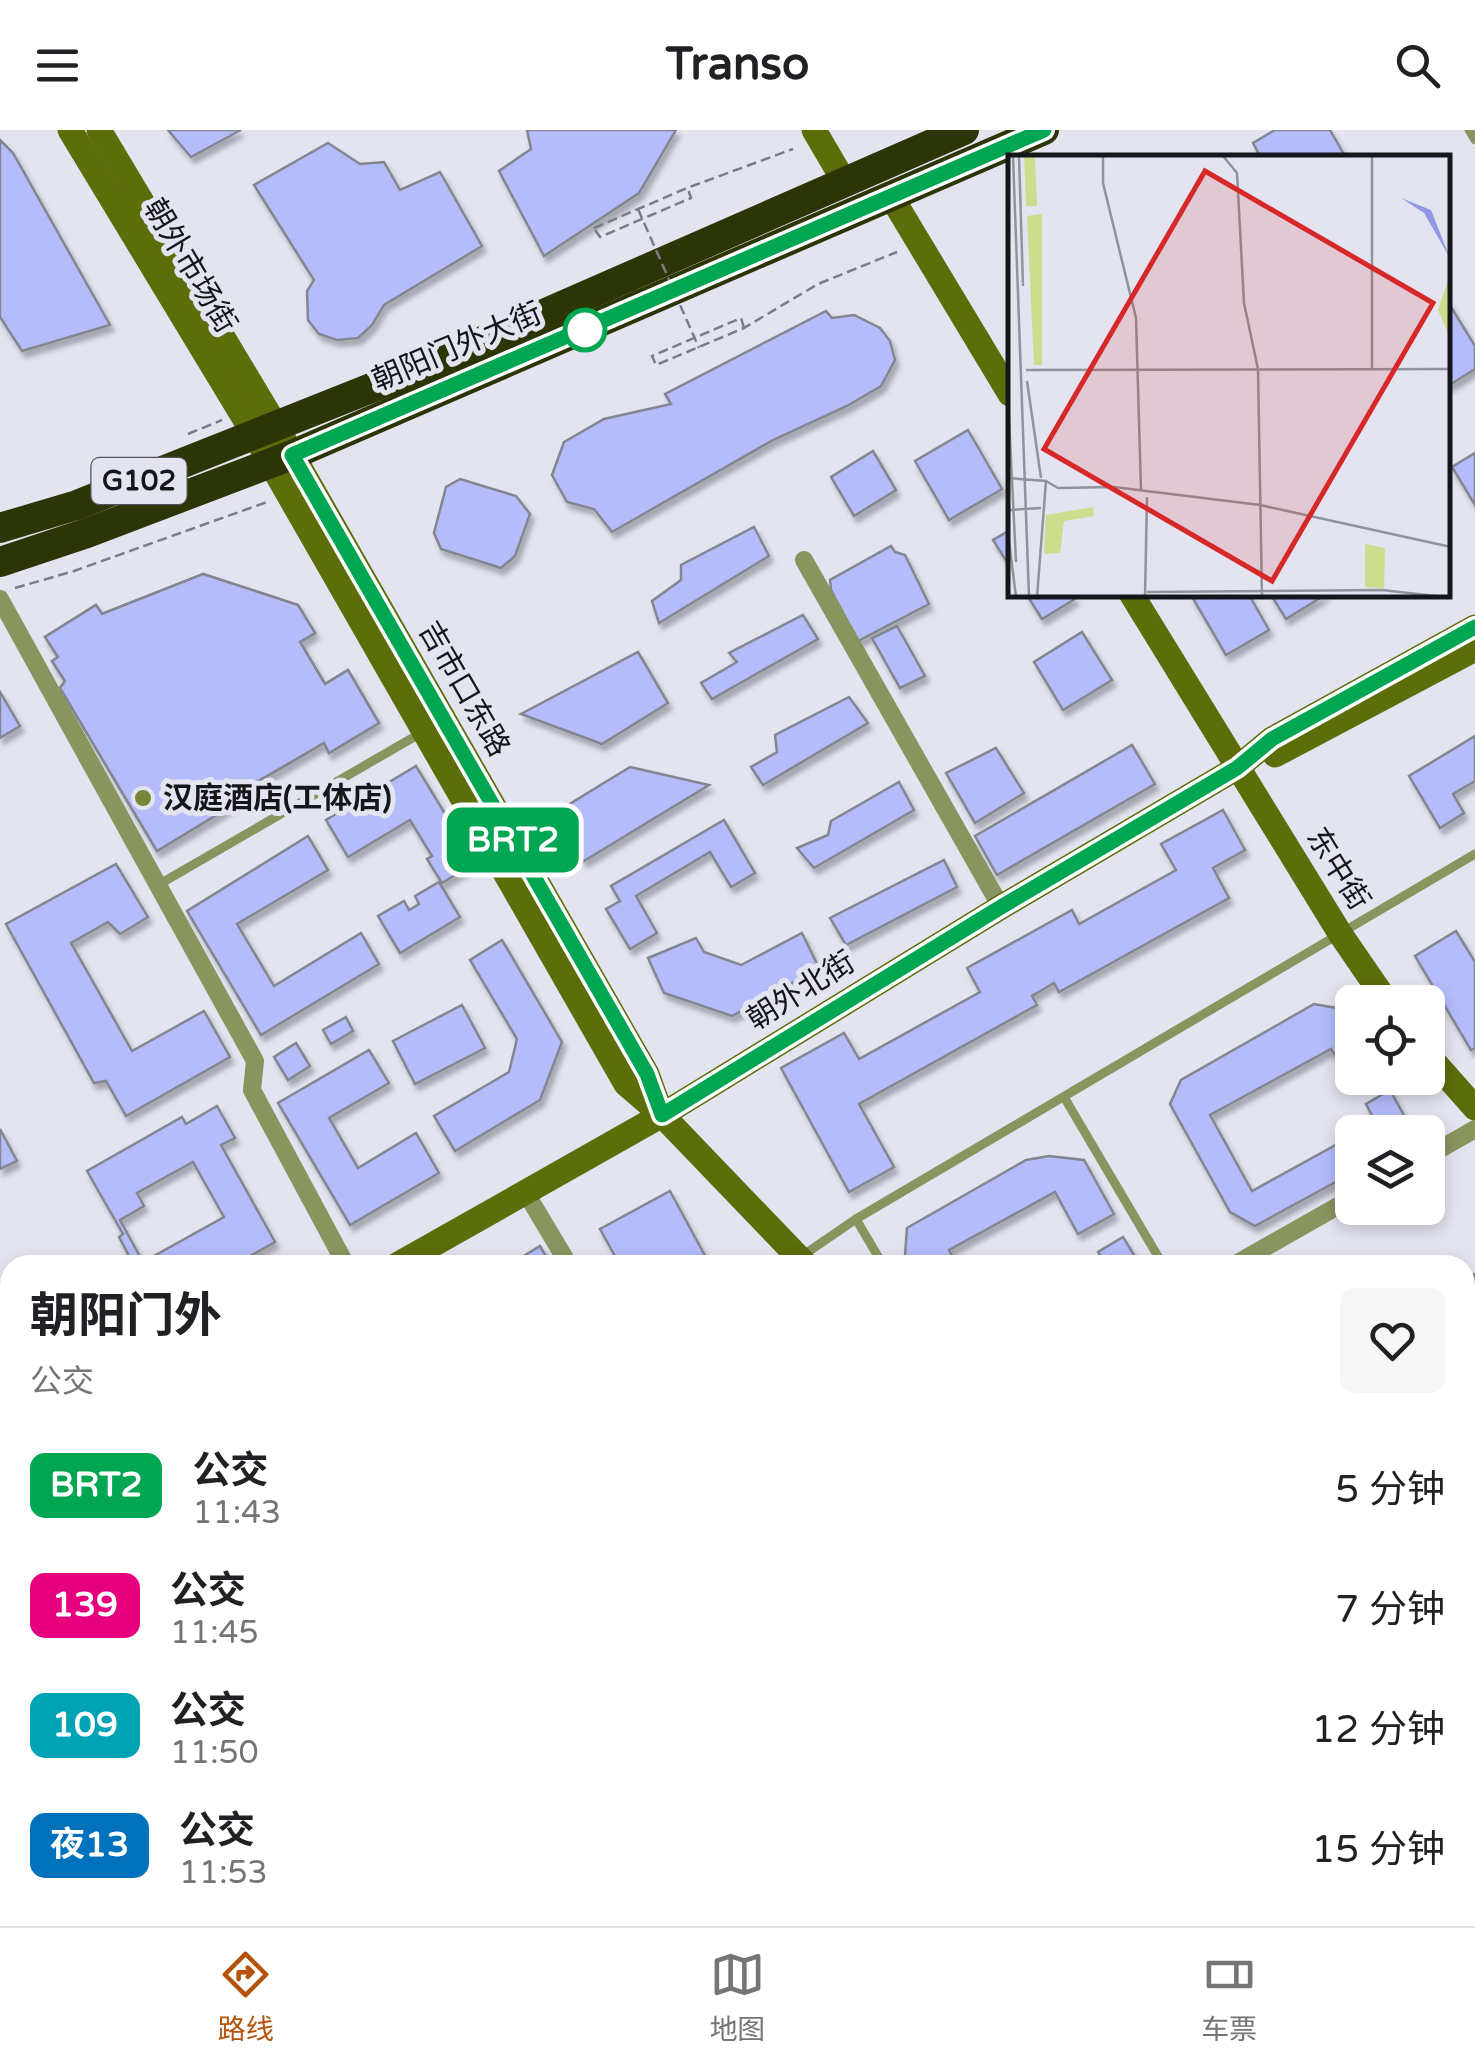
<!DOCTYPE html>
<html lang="zh">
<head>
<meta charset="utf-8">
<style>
	:root { --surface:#fff; --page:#f6f6f6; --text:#202124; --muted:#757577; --line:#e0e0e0; --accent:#b45309 }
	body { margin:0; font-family:"Varela Round","Noto Sans SC",sans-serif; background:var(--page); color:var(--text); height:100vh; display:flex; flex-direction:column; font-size:38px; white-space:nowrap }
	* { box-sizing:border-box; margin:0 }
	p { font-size:32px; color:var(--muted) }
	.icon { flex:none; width:55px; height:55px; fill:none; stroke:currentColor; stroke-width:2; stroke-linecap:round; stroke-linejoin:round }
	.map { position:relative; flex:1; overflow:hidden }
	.side { position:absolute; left:0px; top:1125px; width:1475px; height:672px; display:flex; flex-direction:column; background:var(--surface); border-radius:30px 30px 0 0; box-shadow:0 5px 15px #0003 }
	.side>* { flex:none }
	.badge { padding:0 20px; border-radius:15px; font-size:35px; line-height:65px }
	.controls { position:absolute; left:1335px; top:855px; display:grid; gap:20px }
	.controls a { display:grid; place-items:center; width:110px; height:110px; border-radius:15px; background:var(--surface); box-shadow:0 5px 15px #0003; font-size:50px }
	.map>.badge { position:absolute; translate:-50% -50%; box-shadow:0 0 0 5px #fff }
	.round { display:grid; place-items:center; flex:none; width:105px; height:105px; border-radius:15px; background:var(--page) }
	.headline { display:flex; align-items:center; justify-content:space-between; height:170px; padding:0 30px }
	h1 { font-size:48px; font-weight:700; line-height:75px }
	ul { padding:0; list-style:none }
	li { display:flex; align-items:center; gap:30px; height:120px; padding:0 30px }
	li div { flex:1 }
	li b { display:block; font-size:38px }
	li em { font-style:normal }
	li .badge { min-width:110px; font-weight:700; text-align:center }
	header { display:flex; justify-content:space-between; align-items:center; height:130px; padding:0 30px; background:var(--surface); font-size:45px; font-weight:700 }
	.tab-bar { display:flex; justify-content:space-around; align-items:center; height:140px; border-top:2px solid var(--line); background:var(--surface); font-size:28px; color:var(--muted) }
	.tab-bar a { display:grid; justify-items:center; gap:5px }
	.tab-bar .selected { color:var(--accent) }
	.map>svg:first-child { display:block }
	.building { fill:#b4bcfb; stroke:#83858f; stroke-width:2.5; fill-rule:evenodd; filter:url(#shadow) }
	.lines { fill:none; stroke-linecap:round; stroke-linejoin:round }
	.path { stroke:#7b7c84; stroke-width:2.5; stroke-dasharray:10 5; stroke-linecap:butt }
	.lane { stroke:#88955f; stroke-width:9 }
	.street { stroke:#88955f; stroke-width:18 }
	.secondary { stroke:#5c6e09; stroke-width:25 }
	.highway { stroke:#2c3505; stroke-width:30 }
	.path-bridge { stroke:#7b7c84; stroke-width:2.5; stroke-dasharray:10 5; stroke-linecap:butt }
	.line-casing { stroke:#fff; stroke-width:22 }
	.line { stroke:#00a651; stroke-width:15 }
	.stop-dot { fill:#fff; stroke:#00a651; stroke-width:5 }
	.poi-dot { fill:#768838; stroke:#e3e4f0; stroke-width:4 }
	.labels { text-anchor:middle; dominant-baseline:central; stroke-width:10; stroke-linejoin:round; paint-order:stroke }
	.shield { fill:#e3e4f0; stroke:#53545a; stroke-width:2.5 }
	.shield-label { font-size:28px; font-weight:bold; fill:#15161a }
	.street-label { font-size:30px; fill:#15161a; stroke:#e3e4f0 }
	.poi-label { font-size:30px; font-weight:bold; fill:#15161a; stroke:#e3e4f0; text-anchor:start }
	.inset-road { fill:none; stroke:#91929a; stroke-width:2.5 }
	.view { fill:#d62828; fill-opacity:0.15; stroke:#d62828; stroke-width:5 }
	.inset-edge { fill:none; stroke:#15161a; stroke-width:5 }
</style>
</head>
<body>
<header><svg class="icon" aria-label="menu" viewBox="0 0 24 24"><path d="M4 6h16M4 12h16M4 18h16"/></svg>Transo<svg class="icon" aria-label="search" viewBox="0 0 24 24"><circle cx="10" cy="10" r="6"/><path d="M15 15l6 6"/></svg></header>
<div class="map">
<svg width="1475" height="1796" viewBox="0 0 1475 1796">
	<defs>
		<filter id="shadow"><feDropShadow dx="3.5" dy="6" stdDeviation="2.5" flood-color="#0004"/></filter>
	</defs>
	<rect width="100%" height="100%" fill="#e3e4f0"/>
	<g class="building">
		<path d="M168 0H241L191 27Z"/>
		<path d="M527 0H676L639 63 544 126 499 41 531 19Z"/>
		<path d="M1275 0H1330L1346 28H1261L1253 13Z"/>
		<path d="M0 10 13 23 110 195 22 221 0 187Z"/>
		<path d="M328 13 360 34 384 32 400 60 440 42 482 116 384 175 372 195 358 208 337 210 319 204 308 190 307 161 314 150 254 55Z"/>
		<path d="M1448 172 1475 216V239L1448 256Z"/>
		<path d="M826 181 832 188 854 185 880 198 890 211 895 230 881 256 847 276 773 310 612 402 594 379 567 372 552 345 564 312 604 289 671 274 665 264Z"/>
		<path d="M968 300 1002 359 949 390 915 331Z"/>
		<path d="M873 321 896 360 854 386 831 347Z"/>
		<path d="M1475 323V375L1452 337Z"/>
		<path d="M460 349 516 366 530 384 515 426 501 438 441 419 434 403 446 357Z"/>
		<path d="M754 397 769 426 659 493 652 471 681 450V435Z"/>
		<path d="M1010 400V437L993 410Z"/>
		<path d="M891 416 895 422 905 425 929 474 858 511 831 460 830 450Z"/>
		<path d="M203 444 298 475 315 503 300 512 325 554 348 540 379 593 329 623 324 613 234 665 236 673 157 721 60 558 65 551 52 531 58 527 45 507 96 475 102 484ZM209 500 268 517 292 569 198 614 212 642 174 662 106 546 134 527Z"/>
		<path d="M203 444 298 475 315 503 300 512 325 554 348 540 379 593 329 623 324 613 234 665 236 673 157 721 60 558 65 551 52 531 58 527 45 507 96 475 102 484Z"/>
		<path d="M1027 465H1072L1075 469 1042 489Z"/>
		<path d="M1191 465H1249L1269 500 1226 525Z"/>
		<path d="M1271 465H1325L1286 489Z"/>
		<path d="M803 485 818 509 712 569 701 553 737 532 729 523Z"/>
		<path d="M897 496 925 546 900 558 872 508Z"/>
		<path d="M1082 502 1112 550 1063 580 1034 532Z"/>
		<path d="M638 522 668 573 602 614 521 584Z"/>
		<path d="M0 562 20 596 0 608Z"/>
		<path d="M849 567 868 593 763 655 751 637 777 622 775 605Z"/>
		<path d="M1475 606V651L1453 664 1464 683 1440 698 1409 646Z"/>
		<path d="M1132 615 1155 654 997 745 975 706Z"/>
		<path d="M996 618 1024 663 975 693 946 643Z"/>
		<path d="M416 636 475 733 442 753 427 729 432 726 410 690 348 727 326 690Z"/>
		<path d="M630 637 709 655 584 731 555 683Z"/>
		<path d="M899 652 914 680 814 738 797 718 828 705 831 691Z"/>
		<path d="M1223 680 1245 720 1213 738 1229 768 1059 862 1054 853 1032 866 1037 875 859 974 894 1037 849 1062 781 938 844 903 859 929 980 862 967 838 1072 780 1079 794 1176 740 1161 714Z"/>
		<path d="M724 690 755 743 731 757 710 722 636 766 657 803 630 819 606 779 620 771 611 756Z"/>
		<path d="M308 706 328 740 237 794 274 856 361 803 379 834 261 905 187 781Z"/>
		<path d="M944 730 957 757 846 815 830 788Z"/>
		<path d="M116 734 148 787 120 804 108 792 71 813 132 921 204 881 230 927 126 986 106 951 94 953 6 794Z"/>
		<path d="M439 752 460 787 400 823 378 786 404 771 409 780 419 774 415 766Z"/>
		<path d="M1456 801 1475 832V918L1471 920 1415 826Z"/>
		<path d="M802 803 819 838 732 886 664 863 648 828 696 808 704 822 741 835Z"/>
		<path d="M502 810 562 912 540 970 455 1021 434 986 509 942 517 909 470 830Z"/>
		<path d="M1314 874 1348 880 1352 889V915L1335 925 1331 919 1210 985 1252 1061 1352 1006V1043L1255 1096 1230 1082 1170 974 1181 950Z"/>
		<path d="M462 875 485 918 415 954 393 911Z"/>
		<path d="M346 887 353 901 331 914 323 900Z"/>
		<path d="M296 913 310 936 288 950 274 927Z"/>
		<path d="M369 920 389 953 329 988 358 1038 416 1003 439 1043 350 1095 278 973Z"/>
		<path d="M1390 960 1413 1002H1359L1376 993 1366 974Z"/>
		<path d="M217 976 235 1008 221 1015 275 1112 234 1135H134L119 1107 123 1104 87 1041 182 987 186 994ZM193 1032 224 1087 143 1132 120 1090 144 1076 137 1063Z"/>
		<path d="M0 999 17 1031 0 1039Z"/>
		<path d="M1049 1026 1084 1030 1114 1084 1078 1104 1055 1062 949 1120 957 1135H911L905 1125 907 1098 1026 1030Z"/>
		<path d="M670 1061 710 1135H620L600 1099Z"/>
		<path d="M1123 1107 1140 1135H1106L1098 1122Z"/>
		<path d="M540 1116 551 1135H509Z"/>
		<path d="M1475 1144V1196L1465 1202V1150Z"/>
		<path d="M2 1236 10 1250V1300L0 1306Z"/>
		<path d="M1475 1249V1301L1465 1306V1255Z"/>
		<path d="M1475 1373V1413L1465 1418V1378Z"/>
		<path d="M10 1443V1534L0 1540V1448Z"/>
		<path d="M8 1449 10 1527 0 1532V1454Z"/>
		<path d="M1475 1466V1508L1465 1513V1472Z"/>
		<path d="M1475 1579V1609L1465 1590V1585Z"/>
		<path d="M10 1716V1786L0 1768V1722Z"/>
		<path d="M11 1788H53L38 1796H16Z"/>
		<path d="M201 1788H298L303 1796H186Z"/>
		<path d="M480 1788H584L588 1796H485Z"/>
		<path d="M727 1788H813L798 1796H712Z"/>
		<path d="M904 1788H941L945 1796H889Z"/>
		<path d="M1045 1788H1140L1137 1796H1050Z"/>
		<path d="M1284 1788H1314L1320 1796H1289Z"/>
	</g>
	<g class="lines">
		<g class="path">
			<path d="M594 98 687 58 793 19"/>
			<path d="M595 100 600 107 691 68 688 59"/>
			<path d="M744 198 741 188 652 226 656 235 744 198 818 154 897 122"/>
			<path d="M188 304 222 290"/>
			<path d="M15 458 74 441 267 372"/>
			<path d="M0 1208 10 1226"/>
		</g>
		<g class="lane">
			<path d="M1469 0 1475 10"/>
			<path d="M158 755 421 603"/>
			<path d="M1064 967 1163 1135"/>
			<path d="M856 1089 883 1135"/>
			<path d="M802 1126 856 1089 1475 724"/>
			<path d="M1465 1323 1475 1317"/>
			<path d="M167 1796 182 1788"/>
		</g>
		<g class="street">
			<path d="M804 430 1001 777"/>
			<path d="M0 469 255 931 252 960 346 1135"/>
			<path d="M1428 1026 1475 999"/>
			<path d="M526 1063 569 1135"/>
			<path d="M1234 1135 1352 1068"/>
		</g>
		<g class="secondary">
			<path d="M70 0 255 306 626 954 662 985 806 1135"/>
			<path d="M99 0 276 296 647 944 660 980"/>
			<path d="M814 0 845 53"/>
			<path d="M892 68 1010 264"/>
			<path d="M1132 465 1341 805 1387 872"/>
			<path d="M1275 625 1475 519"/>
			<path d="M1428 925 1475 978"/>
			<path d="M397 1135 662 985 1001 777 1237 638 1272 609 1475 497"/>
			<path d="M0 1367 10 1361"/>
			<path d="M385 1788 390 1796"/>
			<path d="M1245 1788 1251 1796"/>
		</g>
		<g class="highway">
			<path d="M0 398 77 375 409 243 964 0"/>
			<path d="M0 432 87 403 292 325 1044 0"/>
		</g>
		<path class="path-bridge" d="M638 79 699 218"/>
	</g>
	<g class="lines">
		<g class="line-casing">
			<path id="line" d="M1044 0 292 325 647 944 662 985 1001 777 1237 638 1272 609 1475 497"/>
		</g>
		<use href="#line" class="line"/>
	</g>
	<circle class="stop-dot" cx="585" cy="200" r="20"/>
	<circle class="poi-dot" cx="143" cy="668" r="10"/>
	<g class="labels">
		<rect class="shield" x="91.5" y="328" width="95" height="46" rx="8"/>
		<g class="shield-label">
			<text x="139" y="351">G102</text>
		</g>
		<g class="street-label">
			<text transform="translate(190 136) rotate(59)">朝外市场街</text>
			<text transform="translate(457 217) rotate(-23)">朝阳门外大街</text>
			<text transform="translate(464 559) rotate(60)">吉市口东路</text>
			<text transform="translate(1338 739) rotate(58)">东中街</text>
			<text transform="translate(801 861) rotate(-32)">朝外北街</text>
		</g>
		<g class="poi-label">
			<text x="163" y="668">汉庭酒店(工体店)</text>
		</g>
	</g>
	<g transform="translate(1008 25)">
		<rect width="442" height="442" fill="#e3e4f0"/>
		<path d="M16 1H27L29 51H18ZM34 59V210H26L19 61ZM442 119H443L442 183 430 155ZM85 352 86 361 56 366 52 398 36 399 38 360ZM357 389 377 393 376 433 357 432Z" fill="#cade8d"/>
		<path d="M393 43 423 55 442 103 416 58Z" fill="#9199e5"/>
		<path class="inset-road" d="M5 1 21 442M11 1 15 131M95 1V28L128 163 133 335M215 1 229 18 236 148 250 214M250 214 254 442M364 214V1M18 215 443 214M19 226 33 323M0 243 8 407M0 323 38 326 29 442M38 326 50 333 106 332 252 350 443 392M0 355 33 353M0 378 8 442M139 437 374 435 436 442M137 442 139 342"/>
		<path class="view" d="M197 16 425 148 264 426 36 294Z"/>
		<rect width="442" height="442" class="inset-edge"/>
	</g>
</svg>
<div class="controls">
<a><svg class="icon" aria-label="locate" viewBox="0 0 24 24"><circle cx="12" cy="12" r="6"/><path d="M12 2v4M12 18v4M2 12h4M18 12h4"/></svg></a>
<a><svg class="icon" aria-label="layers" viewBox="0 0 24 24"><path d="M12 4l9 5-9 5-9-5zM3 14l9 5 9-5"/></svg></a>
</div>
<b class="badge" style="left:513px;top:710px;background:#00a651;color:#fff">BRT2</b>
<section class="side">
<div class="headline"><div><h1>朝阳门外</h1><p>公交</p></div><a class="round"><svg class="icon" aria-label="heart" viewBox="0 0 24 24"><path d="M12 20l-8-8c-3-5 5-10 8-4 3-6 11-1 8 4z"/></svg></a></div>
<ul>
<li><span class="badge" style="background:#00a651;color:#fff">BRT2</span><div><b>公交</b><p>11:43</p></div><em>5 分钟</em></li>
<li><span class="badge" style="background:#e6007e;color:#fff">139</span><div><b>公交</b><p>11:45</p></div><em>7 分钟</em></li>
<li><span class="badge" style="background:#00a3b4;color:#fff">109</span><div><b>公交</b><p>11:50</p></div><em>12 分钟</em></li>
<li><span class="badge" style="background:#0072bc;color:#fff">夜13</span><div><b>公交</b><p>11:53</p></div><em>15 分钟</em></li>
</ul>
</section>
</div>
<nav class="tab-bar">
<a class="selected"><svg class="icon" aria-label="directions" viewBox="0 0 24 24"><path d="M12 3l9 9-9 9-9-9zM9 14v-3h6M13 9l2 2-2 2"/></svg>路线</a>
<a><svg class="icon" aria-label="map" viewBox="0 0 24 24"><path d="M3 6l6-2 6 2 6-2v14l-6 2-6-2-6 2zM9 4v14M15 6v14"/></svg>地图</a>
<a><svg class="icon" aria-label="tickets" viewBox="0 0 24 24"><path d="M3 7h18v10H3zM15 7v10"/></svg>车票</a>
</nav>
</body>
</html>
